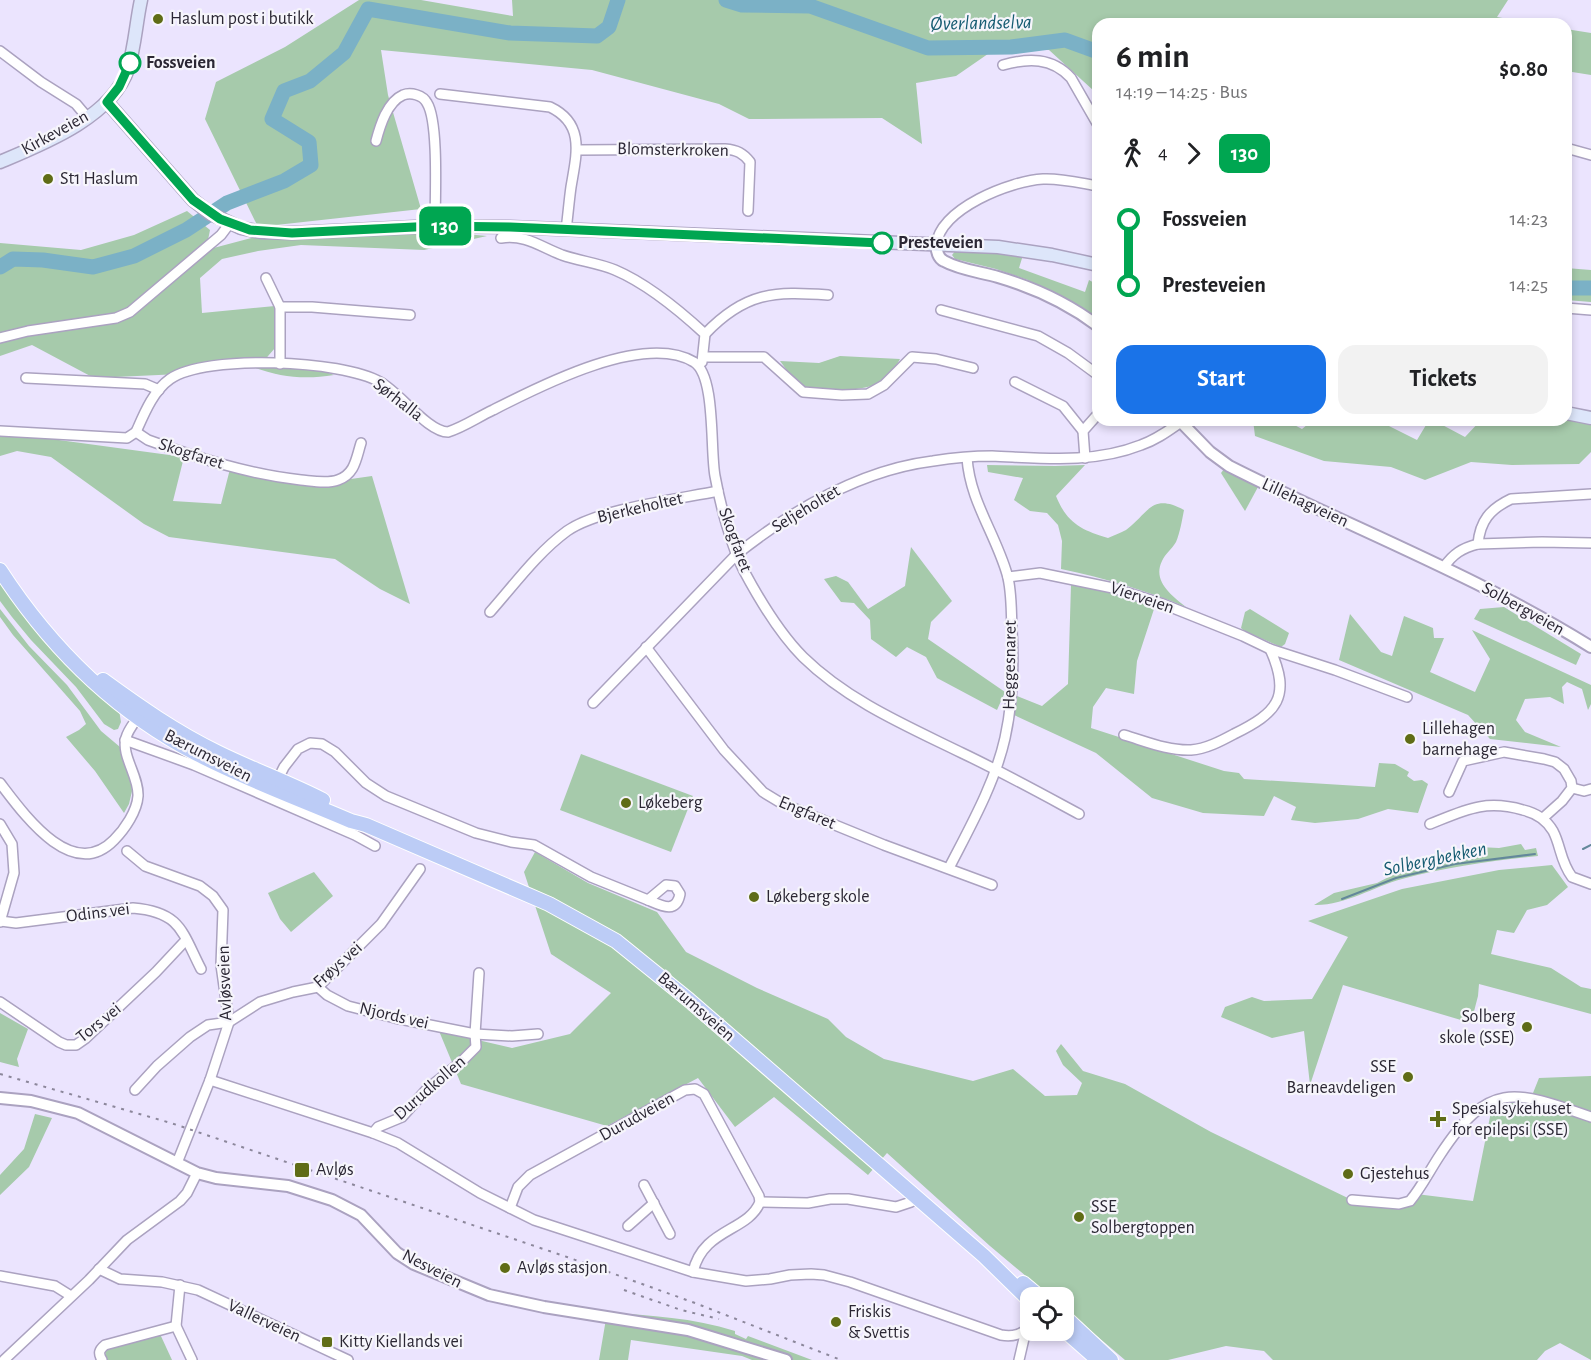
<!DOCTYPE html>
<html lang="en">
<head>
<meta charset="utf-8">
<style>
	:root { --surface:#fff; --page:#f2f2f2; --text:#202124; --muted:#757577; --accent:#1a73e8 }
	body { margin:0; font-family:"Alegreya Sans",sans-serif; background:var(--page); color:var(--text); height:100vh; display:flex; flex-direction:column; font-size:22px; white-space:nowrap }
	* { box-sizing:border-box; margin:0 }
	p { font-size:20px; color:var(--muted) }
	.icon { flex:none; width:33px; height:33px; fill:none; stroke:currentColor; stroke-width:2; stroke-linecap:round; stroke-linejoin:round }
	.map { position:relative; flex:1; overflow:hidden }
	.sheet { position:absolute; left:1092px; top:18px; width:480px; height:408px; display:flex; flex-direction:column; background:var(--surface); border-radius:18px; box-shadow:0 3px 9px #0003 }
	.sheet>* { flex:none }
	.badge { padding:0 12px; border-radius:9px; font-size:21px; line-height:39px }
	.tools { position:absolute; left:1020px; top:1287px; display:grid; gap:12px }
	.tools a { display:grid; place-items:center; width:54px; height:54px; border-radius:12px; background:var(--surface); box-shadow:0 3px 9px #0003; font-size:30px }
	.map>.badge { position:absolute; translate:-50% -50%; box-shadow:0 0 0 3px #fff }
	.legs { display:flex; align-items:center; gap:9px; height:66px; padding:0 24px; font-size:20px }
	.legs p { margin-inline-start:auto }
	.head { display:flex; align-items:center; justify-content:space-between; height:102px; padding:0 24px }
	h1 { font-size:33px; font-weight:600; line-height:45px }
	.cta { display:flex; gap:12px; margin-top:auto; padding:12px 24px }
	.cta a { flex:1; height:69px; border-radius:18px; background:var(--accent); color:#fff; font-size:24px; font-weight:600; line-height:69px; text-align:center }
	.cta a+a { background:var(--page); color:var(--text) }
	ul { padding:0 24px; list-style:none }
	li { display:flex; align-items:center; gap:21px; height:66px; font-size:22px }
	li i { display:grid; place-items:center; width:9px; height:100%; margin:0 8px; background:currentColor }
	li i::after { content:''; width:15px; height:15px; margin:-8px; border:4px solid; border-radius:50%; background:var(--surface) }
	li p { margin-inline-start:auto }
	li:first-child i { background:linear-gradient(#0000 50%,currentColor 0) }
	li:last-child i { background:linear-gradient(currentColor 50%,#0000 0) }
	.map>svg:first-child { display:block }
	.green { fill:#a6caab }
	.lines { fill:none; stroke-linecap:round; stroke-linejoin:round }
	.stream { stroke:#63889a; stroke-width:2 }
	.river { stroke:#7bb1c6; stroke-width:15 }
	.minor-casing { stroke:#aba2c0; stroke-width:12 }
	.tertiary-casing { stroke:#aba2c0; stroke-width:14 }
	.secondary-casing { stroke:#aba2c0; stroke-width:15 }
	.primary-casing { stroke:#fff; stroke-width:16 }
	.minor { stroke:#fff; stroke-width:9 }
	.tertiary { stroke:#fff; stroke-width:10 }
	.secondary { stroke:#dde6fa; stroke-width:12 }
	.primary { stroke:#bcccf6; stroke-width:14 }
	.rail { stroke:#8c879b; stroke-width:2; stroke-dasharray:3 6; stroke-linecap:butt }
	.line-1-casing { stroke:#fff; stroke-width:14 }
	.line-1 { stroke:#00a651; stroke-width:9 }
	.poi-dot { fill:#5f6c16; stroke:#f6f5fb; stroke-width:2 }
	.stop-1-dot { fill:#fff; stroke:#00a651; stroke-width:3 }
	.labels { text-anchor:middle; dominant-baseline:central; stroke-width:4.5; stroke-linejoin:round; paint-order:stroke }
	.poi-label { font-size:18px; fill:#2b2734; stroke:#f6f5fb; text-anchor:start }
	.stop-label { font-size:18px; font-weight:bold; fill:#2b2734; stroke:#f6f5fb; text-anchor:start }
	.street-label { font-size:18px; fill:#2b2734; stroke:#f6f5fb }
	.water-label { font-size:20px; font-style:italic; fill:#165c72; stroke:#f6f5fb }
</style>
</head>
<body>
<div class="map">
<svg width="1591" height="1360" viewBox="0 0 1591 1360">
	<rect width="100%" height="100%" fill="#ebe4fe"/>
	<g class="green">
		<path d="M359 0H421L513 16 512 0H1508L1497 17 1536 24H1098V93L1094 91 1049 50 998 47 956 76 916 83 922 144 882 118 749 119 719 104 592 70 381 50 388 95 421 209 258 227 205 119 216 82 285 47Z"/>
		<path d="M1566 29 1591 33V75L1566 71Z"/>
		<path d="M187 211 210 230 206 250 255 237 424 230 487 236 424 250 301 245 258 251 222 259 200 278 202 313 275 306V348L262 363 180 374 94 378 32 345 0 356V243L81 250 134 235Z"/>
		<path d="M956 250 1023 255 1019 268 1085 292 1089 280 1098 285V319L1028 280 996 269 955 259 952 255Z"/>
		<path d="M1566 268 1591 270V302L1566 300Z"/>
		<path d="M840 356 900 359C895 368 889 378 879 383 864 391 822 393 806 387 794 383 787 370 780 361L819 363Z"/>
		<path d="M250 366 317 369 334 375C303 380 279 377 250 366Z"/>
		<path d="M1566 419 1591 424V452L1579 464 1512 465 1471 462 1425 480 1391 467 1324 461 1255 436 1253 420H1285L1302 429 1313 420H1377L1417 440 1429 420H1433L1465 437 1481 420Z"/>
		<path d="M0 432 184 457 173 501 221 504 230 469 337 481 372 476 410 604 380 589 335 559 169 537 144 524 51 457 17 451 0 456Z"/>
		<path d="M987 465 1055 466 1085 465 1056 496C1067 523 1081 530 1108 538 1114 535 1121 533 1126 530 1148 514 1151 492 1184 510 1182 520 1180 533 1176 542 1172 549 1165 554 1162 561 1152 581 1172 596 1186 607 1145 590 1104 578 1061 569L1062 541 1058 525 1047 513 1030 511 1014 500 1023 478 988 472Z"/>
		<path d="M1224 469 1258 487 1245 511 1221 473Z"/>
		<path d="M911 547 952 601 931 622 928 639 1005 692 997 710 937 678 926 657 907 647 896 657 871 639 870 620 854 603 841 602 824 579 836 576 848 582 868 609 905 586Z"/>
		<path d="M0 581 119 710 121 722 118 729 114 730 104 724 76 687 31 640 12 617 0 601Z"/>
		<path d="M1071 585 1110 591 1155 606 1137 661 1134 694 1106 688 1093 707 1091 728 1224 771 1239 773 1244 779 1375 787 1379 763 1395 764 1409 772 1407 776 1414 781 1422 780 1428 784 1418 813 1388 809 1358 819 1315 823 1291 820 1296 807 1274 796 1264 816 1203 813 1152 798 1096 753 1014 715 1017 696 1042 706 1068 684Z"/>
		<path d="M1504 607 1581 654 1576 665 1474 619 1480 609Z"/>
		<path d="M0 609 29 646 67 685 101 731 120 747 131 780 132 791 129 804 124 813 95 771 66 737 79 730 86 724 80 711 13 635 0 617Z"/>
		<path d="M1250 609 1289 633 1285 644 1281 647 1244 631 1241 628 1245 612Z"/>
		<path d="M1350 614 1381 652 1392 656 1404 616 1433 628 1434 638H1444L1430 672 1475 692 1490 659 1472 630 1591 685V704L1588 710 1582 689 1567 682 1562 687 1564 704 1550 697 1525 699 1516 720 1525 732 1561 747 1490 739 1468 715 1339 660Z"/>
		<path d="M581 754 693 796 671 852 560 810Z"/>
		<path d="M1521 844 1525 850 1536 848 1538 856C1492 861 1447 867 1402 879 1373 887 1344 906 1314 905L1334 893 1377 883 1414 864 1479 847 1499 848Z"/>
		<path d="M535 852 588 883 657 912 686 952 757 988 828 1019 846 1037 884 1059 973 1081 1013 1069 1045 1096 1077 1095 1082 1083 1063 1065 1056 1051 1061 1044 1083 1071 1125 1084 1211 1132 1352 1200 1410 1201 1416 1194 1473 1201 1492 1107 1520 1100 1529 1103 1539 1078 1591 1076V1360L1560 1343 1545 1351 1537 1360H1273L1264 1351 1226 1346 1168 1360H1125L1064 1308V1298L1051 1297 990 1246 887 1153 868 1175 774 1097 735 1127 698 1078 607 1126 461 1084 439 1031 512 1048 570 1034 611 993 551 954 524 872Z"/>
		<path d="M1552 865 1568 887 1547 905 1527 910 1514 933 1497 930 1491 954 1551 968 1581 987 1591 989V1014L1479 984 1478 996 1471 1023 1343 985 1310 1085 1304 1031 1272 1038 1221 1017 1225 1007 1252 997 1264 1001 1312 999 1348 937 1308 921 1402 889 1499 870Z"/>
		<path d="M314 872 333 896 291 932 280 919 268 893Z"/>
		<path d="M0 1013 28 1029 17 1059 19 1067 0 1062Z"/>
		<path d="M35 1114 52 1118 29 1167 0 1195V1175L24 1149Z"/>
		<path d="M607 1313C651 1315 693 1318 735 1331V1334L746 1339 748 1336 812 1360H752L742 1356 631 1340 628 1360H599Z"/>
		<path d="M160 1334 172 1360H106L105 1350 112 1345Z"/>
	</g>
	<g class="lines">
		<g class="stream">
			<path d="M1583 849 1591 845"/>
			<path d="M1342 899 1396 878 1455 864 1535 854"/>
		</g>
		<g class="river">
			<path d="M726 0 742 5 810 6 928 48 1011 47 1065 40 1098 52"/>
			<path d="M0 267 13 259 43 260 93 267 134 256 186 230 227 203 284 181 311 165 309 142 272 119 284 91 310 81 344 53 368 9 510 33 597 36 609 27 618 0"/>
			<path d="M1566 288H1591"/>
		</g>
		<g class="minor-casing">
			<g id="minor">
				<path d="M0 51 41 82 76 104 87 117"/>
				<path d="M1003 65C1028 58 1052 57 1071 78L1098 125"/>
				<path d="M440 94 550 107C586 124 576 156 571 187 569 201 568 215 566 230"/>
				<path d="M376 141C380 126 387 102 403 95 411 92 423 95 427 103 439 122 435 200 435 226"/>
				<path d="M1566 148 1591 155"/>
				<path d="M578 150 725 149C737 150 743 153 750 162L748 211"/>
				<path d="M501 238C525 234 541 247 562 255 579 261 598 263 615 270 648 284 679 310 705 334L702 362"/>
				<path d="M936 245C941 208 1010 181 1043 179 1061 178 1080 183 1098 186"/>
				<path d="M266 278 280 307V364"/>
				<path d="M280 307H312L410 315"/>
				<path d="M1566 308 1591 310"/>
				<path d="M941 310 1038 336 1068 353 1098 375"/>
				<path d="M705 334C745 292 774 291 828 295"/>
				<path d="M0 338 28 331 116 318 130 312 221 235 230 223"/>
				<path d="M704 357H764L803 392 842 395 868 394 884 385 912 357 936 359 973 368"/>
				<path d="M26 378 145 384 159 390"/>
				<path d="M1015 382 1063 406 1083 431"/>
				<path d="M0 431 127 438 136 432"/>
				<path d="M136 432C144 414 153 391 170 379 206 354 342 360 380 382 400 393 428 432 448 432 464 427 478 417 493 410 540 386 644 332 694 362 716 376 710 450 715 476 720 504 731 546 744 571 759 599 781 635 803 657 848 701 907 726 962 753 1002 772 1040 793 1079 814"/>
				<path d="M136 432 148 440C198 458 248 474 301 480 312 481 327 484 338 480 355 474 356 459 361 443"/>
				<path d="M1085 458 1083 431 1098 414"/>
				<path d="M1478 544C1480 521 1490 509 1511 499L1591 494"/>
				<path d="M1444 567C1453 554 1462 548 1478 544L1542 542 1591 543"/>
				<path d="M1008 577 1040 573 1113 588 1163 604 1243 636 1270 649 1335 670 1407 697"/>
				<path d="M490 612C514 585 537 553 567 531 598 509 679 499 718 491"/>
				<path d="M646 647 724 750 763 792 781 803 884 845 992 885"/>
				<path d="M593 703 737 554C794 509 860 470 933 461 952 458 973 456 992 456 1042 458 1093 464 1141 445 1156 440 1168 431 1181 422"/>
				<path d="M1124 735C1145 741 1168 751 1191 750 1206 749 1221 741 1234 734 1277 713 1292 697 1270 649"/>
				<path d="M125 740 194 765 355 835 375 846"/>
				<path d="M0 783C23 813 72 883 114 840 125 829 137 811 138 796 139 776 121 756 126 738 128 729 136 721 140 714"/>
				<path d="M276 783 284 767 298 749 310 743 322 744 335 752 366 783 386 796 476 833 511 842 534 845 591 877 648 900"/>
				<path d="M1572 788 1584 791 1591 789"/>
				<path d="M1449 792 1463 761 1504 752 1544 759 1555 762 1564 769 1571 781 1572 788 1562 801 1543 818"/>
				<path d="M0 824 12 844 14 873 0 922"/>
				<path d="M1430 824C1465 810 1485 799 1523 810 1536 813 1546 819 1553 831 1561 846 1560 861 1572 877L1591 884"/>
				<path d="M127 851 145 866 200 886 213 896 223 910 221 965 229 1022 210 1080 177 1163"/>
				<path d="M949 868C970 827 995 783 1005 738 1013 702 1014 665 1012 629 1011 611 1012 591 1007 574 995 533 970 501 967 458"/>
				<path d="M666 885 675 886 680 894C676 914 662 906 648 900Z"/>
				<path d="M0 921 16 923 133 908C181 912 182 932 201 969"/>
				<path d="M318 987 327 995 348 1006 395 1018 475 1034 512 1036 538 1034"/>
				<path d="M0 1002 59 1042 66 1045H76L86 1038 156 972 186 940"/>
				<path d="M210 1080 373 1133 398 1143 480 1193 534 1220 693 1272 746 1281 770 1279 790 1275 811 1274 824 1275 850 1282 1001 1335C1013 1337 1022 1335 1030 1326"/>
				<path d="M135 1090 157 1066 190 1037 208 1025 229 1022 260 1002 293 992 318 987 381 924 420 869"/>
				<path d="M373 1133 378 1127 402 1117 426 1090 461 1062 476 1047 475 1034 479 973"/>
				<path d="M644 1185 670 1234"/>
				<path d="M1352 1200 1399 1204 1410 1201C1421 1188 1430 1170 1440 1155 1489 1080 1514 1090 1591 1117"/>
				<path d="M760 1202 808 1203 830 1199H848L896 1207 911 1202"/>
				<path d="M510 1208 518 1187 530 1175 685 1090 695 1089 704 1094 759 1196 760 1202C748 1232 703 1228 693 1272"/>
				<path d="M628 1226 654 1203"/>
				<path d="M99 1269 120 1279 162 1282 198 1290 348 1360"/>
				<path d="M0 1276 55 1286 71 1296"/>
				<path d="M180 1285 176 1326 192 1360"/>
				<path d="M4 1360 89 1280 127 1240 180 1201 187 1193 197 1173"/>
				<path d="M102 1360C98 1353 99 1350 105 1345L176 1326"/>
				<path d="M1019 1360 1026 1330"/>
			</g>
		</g>
		<g class="tertiary-casing">
			<g id="tertiary">
				<path d="M936 245C937 252 938 258 944 261 960 270 981 272 998 277 1032 287 1069 304 1098 326"/>
				<path d="M1179 420 1210 452 1229 466C1349 527 1476 575 1591 647"/>
				<path d="M0 1098 31 1101 78 1113 197 1173 216 1178 288 1186 332 1200 361 1215 397 1253 414 1264 489 1295 544 1307 688 1330 786 1360"/>
			</g>
		</g>
		<g class="secondary-casing">
			<g id="secondary">
				<path d="M107 102 193 200 211 214 241 228 261 232 292 233 435 226 510 227 998 247 1052 255 1098 265"/>
				<path d="M0 162C43 144 112 117 128 69 135 46 136 23 141 0"/>
				<path d="M1566 413 1591 418"/>
			</g>
		</g>
		<g class="primary-casing">
			<g id="primary">
				<path d="M0 570C50 647 116 712 197 754 247 780 300 799 351 821L366 825 549 904 616 941 689 1000 984 1256 1030 1301"/>
				<path d="M103 680C140 707 176 732 217 752 251 769 288 782 323 800"/>
				<path d="M1023 1283 1041 1298"/>
				<path d="M1064 1316 1111 1360"/>
				<path d="M1064 1330 1098 1360"/>
			</g>
		</g>
		<use href="#minor" class="minor"/>
		<use href="#tertiary" class="tertiary"/>
		<use href="#secondary" class="secondary"/>
		<use href="#primary" class="primary"/>
		<g class="rail">
			<path d="M0 1074 171 1123 567 1257 695 1303 841 1360"/>
			<path d="M624 1290 681 1310 719 1319"/>
		</g>
	</g>
	<g class="lines">
		<g class="line-1-casing">
			<path id="line-1" d="M130 63 119 87 107 102 193 200 220 219 250 230 292 233 435 226 510 227 882 243"/>
		</g>
		<use href="#line-1" class="line-1"/>
	</g>
	<g class="poi-dot">
		<circle cx="158" cy="19" r="6"/>
		<circle cx="48" cy="179" r="6"/>
		<circle cx="1410" cy="739" r="6"/>
		<circle cx="626" cy="803" r="6"/>
		<circle cx="754" cy="897" r="6"/>
		<circle cx="1527" cy="1027" r="6"/>
		<circle cx="1408" cy="1077" r="6"/>
		<path d="M1435 1110h6v6h6v6h-6v6h-6v-6h-6v-6h6z"/>
		<rect x="294" y="1162" width="16" height="16" rx="3"/>
		<circle cx="1348" cy="1174" r="6"/>
		<circle cx="1079" cy="1217" r="6"/>
		<circle cx="505" cy="1268" r="6"/>
		<circle cx="836" cy="1322" r="6"/>
		<rect x="321" y="1336" width="12" height="12" rx="3"/>
	</g>
	<g class="stop-1-dot">
		<circle cx="130" cy="63" r="10"/>
		<circle cx="882" cy="243" r="10"/>
	</g>
	<g class="labels">
		<g class="poi-label">
			<text x="170" y="19">Haslum post i butikk</text>
			<text x="60" y="179">St1 Haslum</text>
			<text x="1422" y="729">Lillehagen<tspan x="1422" dy="21">barnehage</tspan></text>
			<text x="638" y="803">Løkeberg</text>
			<text x="766" y="897">Løkeberg skole</text>
			<text x="1515" y="1017" text-anchor="end">Solberg<tspan x="1515" dy="21">skole (SSE)</tspan></text>
			<text x="1396" y="1067" text-anchor="end">SSE<tspan x="1396" dy="21">Barneavdeligen</tspan></text>
			<text x="1452" y="1109">Spesialsykehuset<tspan x="1452" dy="21">for epilepsi (SSE)</tspan></text>
			<text x="316" y="1170">Avløs</text>
			<text x="1360" y="1174">Gjestehus</text>
			<text x="1091" y="1207">SSE<tspan x="1091" dy="21">Solbergtoppen</tspan></text>
			<text x="517" y="1268">Avløs stasjon</text>
			<text x="848" y="1312">Friskis<tspan x="848" dy="21">&amp; Svettis</tspan></text>
			<text x="339" y="1342">Kitty Kiellands vei</text>
		</g>
		<g class="stop-label">
			<text x="146" y="63">Fossveien</text>
			<text x="898" y="243">Presteveien</text>
		</g>
		<g class="street-label">
			<text transform="translate(55 133) rotate(-29)">Kirkeveien</text>
			<text transform="translate(673 150) rotate(1)">Blomsterkroken</text>
			<text transform="translate(398 400) rotate(38)">Sørhalla</text>
			<text transform="translate(191 454) rotate(18)">Skogfaret</text>
			<text transform="translate(1305 503) rotate(25)">Lillehagveien</text>
			<text transform="translate(640 508) rotate(-13)">Bjerkeholtet</text>
			<text transform="translate(806 509) rotate(-31)">Seljeholtet</text>
			<text transform="translate(735 540) rotate(70)">Skogfaret</text>
			<text transform="translate(1142 598) rotate(19)">Vierveien</text>
			<text transform="translate(1523 609) rotate(29)">Solbergveien</text>
			<text transform="translate(1010 665) rotate(-89)">Heggesnaret</text>
			<text transform="translate(208 756) rotate(27)">Bærumsveien</text>
			<text transform="translate(807 813) rotate(23)">Engfaret</text>
			<text transform="translate(98 913) rotate(-7)">Odins vei</text>
			<text transform="translate(338 965) rotate(-42)">Frøys vei</text>
			<text transform="translate(225 983) rotate(-92)">Avløsveien</text>
			<text transform="translate(696 1007) rotate(41)">Bærumsveien</text>
			<text transform="translate(394 1016) rotate(13)">Njords vei</text>
			<text transform="translate(99 1023) rotate(-39)">Tors vei</text>
			<text transform="translate(430 1088) rotate(-41)">Durudkollen</text>
			<text transform="translate(637 1117) rotate(-29)">Durudveien</text>
			<text transform="translate(432 1269) rotate(27)">Nesveien</text>
			<text transform="translate(264 1321) rotate(25)">Vallerveien</text>
		</g>
		<g class="water-label">
			<text transform="translate(981 23) rotate(-1)">Øverlandselva</text>
			<text transform="translate(1435 859) rotate(-12)">Solbergbekken</text>
		</g>
	</g>
</svg>
<div class="tools">
<a><svg class="icon" aria-label="locate" viewBox="0 0 24 24"><circle cx="12" cy="12" r="6"/><path d="M12 2v4M12 18v4M2 12h4M18 12h4"/></svg></a>
</div>
<b class="badge" style="left:445px;top:226px;background:#00a651;color:#fff">130</b>
<section class="sheet">
<div class="head"><div><h1>6 min</h1><p>14:19 – 14:25 · Bus</p></div><b>$0.80</b></div>
<div class="legs"><svg class="icon" aria-label="walk" viewBox="0 0 24 24"><circle cx="13" cy="4" r="2"/><path d="M13 8l-2 6 4 7M11 14l-3 7M7 12l3-4h3l4 4"/></svg>4<svg class="icon" aria-label="forward" viewBox="0 0 24 24"><path d="M9 5l7 7-7 7"/></svg><b class="badge" style="background:#00a651;color:#fff">130</b></div>
<ul>
<li><i style="color:#00a651"></i><b>Fossveien</b><p>14:23</p></li>
<li><i style="color:#00a651"></i><b>Presteveien</b><p>14:25</p></li>
</ul>
<div class="cta"><a>Start</a><a>Tickets</a></div>
</section>
</div>
</body>
</html>
